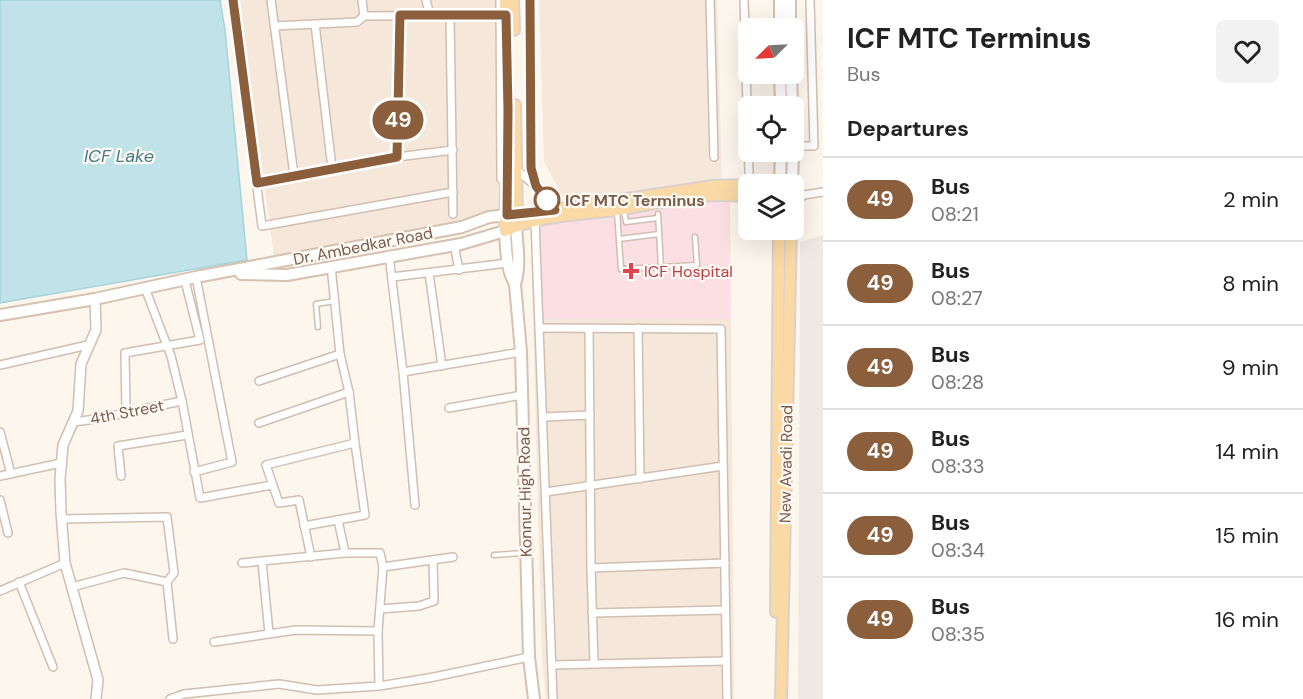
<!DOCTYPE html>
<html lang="en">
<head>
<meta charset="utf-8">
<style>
	:root { --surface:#fff; --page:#f2f2f2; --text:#222; --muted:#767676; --line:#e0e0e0 }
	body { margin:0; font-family:"DM Sans",sans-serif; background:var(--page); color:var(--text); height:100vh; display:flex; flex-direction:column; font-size:22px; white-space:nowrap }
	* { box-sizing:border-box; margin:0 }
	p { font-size:20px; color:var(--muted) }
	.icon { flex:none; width:33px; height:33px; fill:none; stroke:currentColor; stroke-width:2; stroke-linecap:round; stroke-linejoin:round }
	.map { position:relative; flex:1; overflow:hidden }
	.drawer { display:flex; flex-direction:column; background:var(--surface); width:480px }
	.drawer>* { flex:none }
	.badge { padding:0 12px; border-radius:20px; font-size:21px; line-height:39px }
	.needle { width:39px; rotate:246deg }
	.controls { position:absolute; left:738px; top:18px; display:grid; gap:12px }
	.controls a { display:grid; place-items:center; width:66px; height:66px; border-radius:9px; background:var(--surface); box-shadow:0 6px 24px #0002; font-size:30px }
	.map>.badge { position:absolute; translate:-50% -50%; box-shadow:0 0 0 3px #fff }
	h2 { padding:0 24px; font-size:22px; line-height:54px }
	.round { display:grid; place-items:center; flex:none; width:63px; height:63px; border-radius:9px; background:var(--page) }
	.head { display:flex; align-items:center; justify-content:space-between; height:102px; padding:0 24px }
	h1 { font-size:28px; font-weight:700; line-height:45px }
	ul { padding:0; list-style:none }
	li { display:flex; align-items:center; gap:18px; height:84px; padding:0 24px; border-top:2px solid var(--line) }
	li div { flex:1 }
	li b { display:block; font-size:22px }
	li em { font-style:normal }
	li .badge { min-width:66px; font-weight:700; text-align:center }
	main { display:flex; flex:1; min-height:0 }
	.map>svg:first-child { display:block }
	.residential { fill:#f5e8da }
	.industrial { fill:#efe9e4 }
	.medical { fill:#fbdfe3 }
	.water { fill:#bfe3e8; stroke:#a5d3da; stroke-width:1.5 }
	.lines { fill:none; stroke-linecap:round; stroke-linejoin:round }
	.service-casing { stroke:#d1beb0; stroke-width:7 }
	.minor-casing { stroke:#d1beb0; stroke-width:10 }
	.tertiary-casing { stroke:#d1beb0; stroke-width:12 }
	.secondary-casing { stroke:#d6c0b0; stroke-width:14 }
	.primary-casing { stroke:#dad1cd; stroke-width:14 }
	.service { stroke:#fff; stroke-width:4 }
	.minor { stroke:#fff; stroke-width:7 }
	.tertiary { stroke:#fff; stroke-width:9 }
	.secondary { stroke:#fff; stroke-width:10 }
	.primary { stroke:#fbd9a5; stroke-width:10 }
	.line-casing { stroke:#fff; stroke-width:14 }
	.line { stroke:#8b5e3c; stroke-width:9 }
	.stop-dot { fill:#fff; stroke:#8b5e3c; stroke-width:3 }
	.health-dot { fill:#e0444e; stroke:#fffaf3; stroke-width:2 }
	.labels { text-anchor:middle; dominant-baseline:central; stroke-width:4.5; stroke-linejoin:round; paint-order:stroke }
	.stop-label { font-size:16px; font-weight:bold; fill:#7a5c4d; stroke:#fffaf3; text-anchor:start }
	.street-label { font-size:16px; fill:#7a5c4d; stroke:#fffaf3 }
	.health-label { font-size:16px; fill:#be3a42; stroke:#fffaf3; text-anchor:start }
	.water-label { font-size:18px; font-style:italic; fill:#437c86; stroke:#fffaf3 }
</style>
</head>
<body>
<main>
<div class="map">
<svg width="823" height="699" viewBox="0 0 823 699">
	<rect width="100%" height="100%" fill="#fdf6ec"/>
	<g class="residential">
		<path d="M239 0H505L508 212 274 256Z"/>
		<path d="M539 0H717L722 183 565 201 544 161Z"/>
		<path d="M533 319H731L734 699H546L542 659Z"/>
	</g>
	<path class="industrial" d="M823 235V699H798L800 242Z"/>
	<path class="medical" d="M730 200 731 319H533L531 223Z"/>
	<path class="water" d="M0 0H220L225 30 247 260 0 303Z"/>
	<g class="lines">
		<g class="service-casing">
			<g id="service">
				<path d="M617 211 621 269 661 267 658 214"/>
				<path d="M624 211 626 222 658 218"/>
				<path d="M619 239 659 234"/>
				<path d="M661 267 697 265 695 237"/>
				<path d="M318 327 316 304 335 301"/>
				<path d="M494 555 525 553"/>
			</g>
		</g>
		<g class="minor-casing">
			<g id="minor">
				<path d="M233 0 262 226 453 192"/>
				<path d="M271 0 294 175"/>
				<path d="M362 0 364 16"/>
				<path d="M426 0 430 15"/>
				<path d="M500 0 501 179"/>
				<path d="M530 0 531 169 536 186 554 210"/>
				<path d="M710 0 714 157"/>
				<path d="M744 0 749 172"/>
				<path d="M450 15 453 214"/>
				<path d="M315 24 332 168"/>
				<path d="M275 26 357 22 364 16 507 15"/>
				<path d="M794 146H814L810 0"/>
				<path d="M397 157 400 15"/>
				<path d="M516 169 534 185"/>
				<path d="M257 183 397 157 453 150"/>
				<path d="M794 192 804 195 823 192"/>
				<path d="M794 203 804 195"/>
				<path d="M535 220 553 699"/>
				<path d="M454 244 459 270"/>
				<path d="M389 255 403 372 415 505"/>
				<path d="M429 273 442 366"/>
				<path d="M392 277 508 263"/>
				<path d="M145 288 171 356 182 401 200 498 272 485"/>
				<path d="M539 328 721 329 727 699"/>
				<path d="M589 328 591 568 594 664"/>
				<path d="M638 328 640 479"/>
				<path d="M0 365 88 345"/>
				<path d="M403 372 521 352"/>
				<path d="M259 381 340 354"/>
				<path d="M449 408 522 395"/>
				<path d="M126 412 125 353 200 340 185 281"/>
				<path d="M543 417 590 415"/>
				<path d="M73 422C110 418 145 408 182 401"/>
				<path d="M259 423 349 392"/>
				<path d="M0 432 11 474"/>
				<path d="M194 472 232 462 196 277"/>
				<path d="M0 476 61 463"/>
				<path d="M121 476 118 446 187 435"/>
				<path d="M546 492 723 466"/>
				<path d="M0 500 8 533"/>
				<path d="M61 519 167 517 174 573 167 582"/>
				<path d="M338 520 345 553"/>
				<path d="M304 526 365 515 355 443"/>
				<path d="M311 557 299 500 279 503 266 465 355 443 349 392 340 354 331 266"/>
				<path d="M262 562 269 633"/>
				<path d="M242 563 345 553H380L383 567 378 631 379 686"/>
				<path d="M383 567 453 557"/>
				<path d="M591 568 725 563"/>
				<path d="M19 582 53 667"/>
				<path d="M72 587 124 573 167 582 173 639"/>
				<path d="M0 591 65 563"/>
				<path d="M380 609 419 606 434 601 433 560"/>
				<path d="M592 613 725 610"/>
				<path d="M214 642 296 630 378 631"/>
				<path d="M552 665 726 661"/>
				<path d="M170 699 184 694 279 684 317 690 379 686 429 678 529 657"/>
			</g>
		</g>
		<g class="tertiary-casing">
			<path id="tertiary" d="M95 299 96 330 81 364 78 411 63 445 60 479 61 512 65 563 98 680 96 699"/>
		</g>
		<g class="secondary-casing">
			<g id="secondary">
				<path d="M780 0V28"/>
				<path d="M790 0V28"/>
				<path d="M780 74 781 106"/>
				<path d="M791 74 792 106"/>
				<path d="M780 184 781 152"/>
				<path d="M792 184 793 152"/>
				<path d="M516 226C517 244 521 267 515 284L521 352 529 657 534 699"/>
				<path d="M241 274 287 275 461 244 505 231C506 248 506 269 515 284"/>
				<path d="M0 315 95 299 196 277 462 227 489 217 507 215"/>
			</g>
		</g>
		<g class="primary-casing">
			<g id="primary">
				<path d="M505 0 508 109 505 231C539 215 578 215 615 210 659 204 703 190 748 197"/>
				<path d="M513 0 514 30"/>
				<path d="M515 105 517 219"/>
				<path d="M507 215 554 210 713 186 748 185"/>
				<path d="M776 612 779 230"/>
				<path d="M781 699 791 230"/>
			</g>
		</g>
		<use href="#service" class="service"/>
		<use href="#minor" class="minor"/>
		<use href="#tertiary" class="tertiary"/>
		<use href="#secondary" class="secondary"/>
		<use href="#primary" class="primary"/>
	</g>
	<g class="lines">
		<g class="line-casing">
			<path id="line" d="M233 0 257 183 397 157 400 15H506L508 110 507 215 555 210 536 186 531 168 530 0"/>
		</g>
		<use href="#line" class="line"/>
	</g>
	<circle class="stop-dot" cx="547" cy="200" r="12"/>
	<path class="health-dot" d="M628 262h6v6h6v6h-6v6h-6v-6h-6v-6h6z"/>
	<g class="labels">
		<g class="stop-label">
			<text x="565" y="200">ICF MTC Terminus</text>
		</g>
		<g class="street-label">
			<text transform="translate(363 246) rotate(-11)">Dr. Ambedkar Road</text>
			<text transform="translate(127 412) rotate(-11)">4th Street</text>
			<text transform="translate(786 464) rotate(-89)">New Avadi Road</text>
			<text transform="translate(525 492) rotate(-91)">Konnur High Road</text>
		</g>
		<g class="health-label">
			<text x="644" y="271">ICF Hospital</text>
		</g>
		<g class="water-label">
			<text x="119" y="156">ICF Lake</text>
		</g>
	</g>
</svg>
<div class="controls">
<a><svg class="needle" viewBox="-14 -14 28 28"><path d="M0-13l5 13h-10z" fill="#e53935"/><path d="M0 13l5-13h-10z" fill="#767676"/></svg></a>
<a><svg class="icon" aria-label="locate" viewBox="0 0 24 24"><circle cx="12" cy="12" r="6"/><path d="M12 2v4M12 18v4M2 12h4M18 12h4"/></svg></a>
<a><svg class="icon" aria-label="layers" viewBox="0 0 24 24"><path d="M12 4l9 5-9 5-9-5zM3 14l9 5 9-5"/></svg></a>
</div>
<b class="badge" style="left:398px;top:120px;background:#8b5e3c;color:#fff">49</b>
</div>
<section class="drawer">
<div class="head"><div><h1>ICF MTC Terminus</h1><p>Bus</p></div><a class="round"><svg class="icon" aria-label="heart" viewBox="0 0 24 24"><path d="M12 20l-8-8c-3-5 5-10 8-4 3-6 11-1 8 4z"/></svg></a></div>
<h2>Departures</h2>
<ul>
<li><span class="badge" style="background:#8b5e3c;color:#fff">49</span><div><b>Bus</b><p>08:21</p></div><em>2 min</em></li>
<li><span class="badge" style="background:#8b5e3c;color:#fff">49</span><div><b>Bus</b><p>08:27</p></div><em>8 min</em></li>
<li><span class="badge" style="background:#8b5e3c;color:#fff">49</span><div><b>Bus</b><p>08:28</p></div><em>9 min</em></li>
<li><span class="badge" style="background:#8b5e3c;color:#fff">49</span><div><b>Bus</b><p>08:33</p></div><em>14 min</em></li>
<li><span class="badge" style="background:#8b5e3c;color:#fff">49</span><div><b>Bus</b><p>08:34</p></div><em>15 min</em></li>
<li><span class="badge" style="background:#8b5e3c;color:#fff">49</span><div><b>Bus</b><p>08:35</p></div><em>16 min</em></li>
</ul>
</section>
</main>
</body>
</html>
